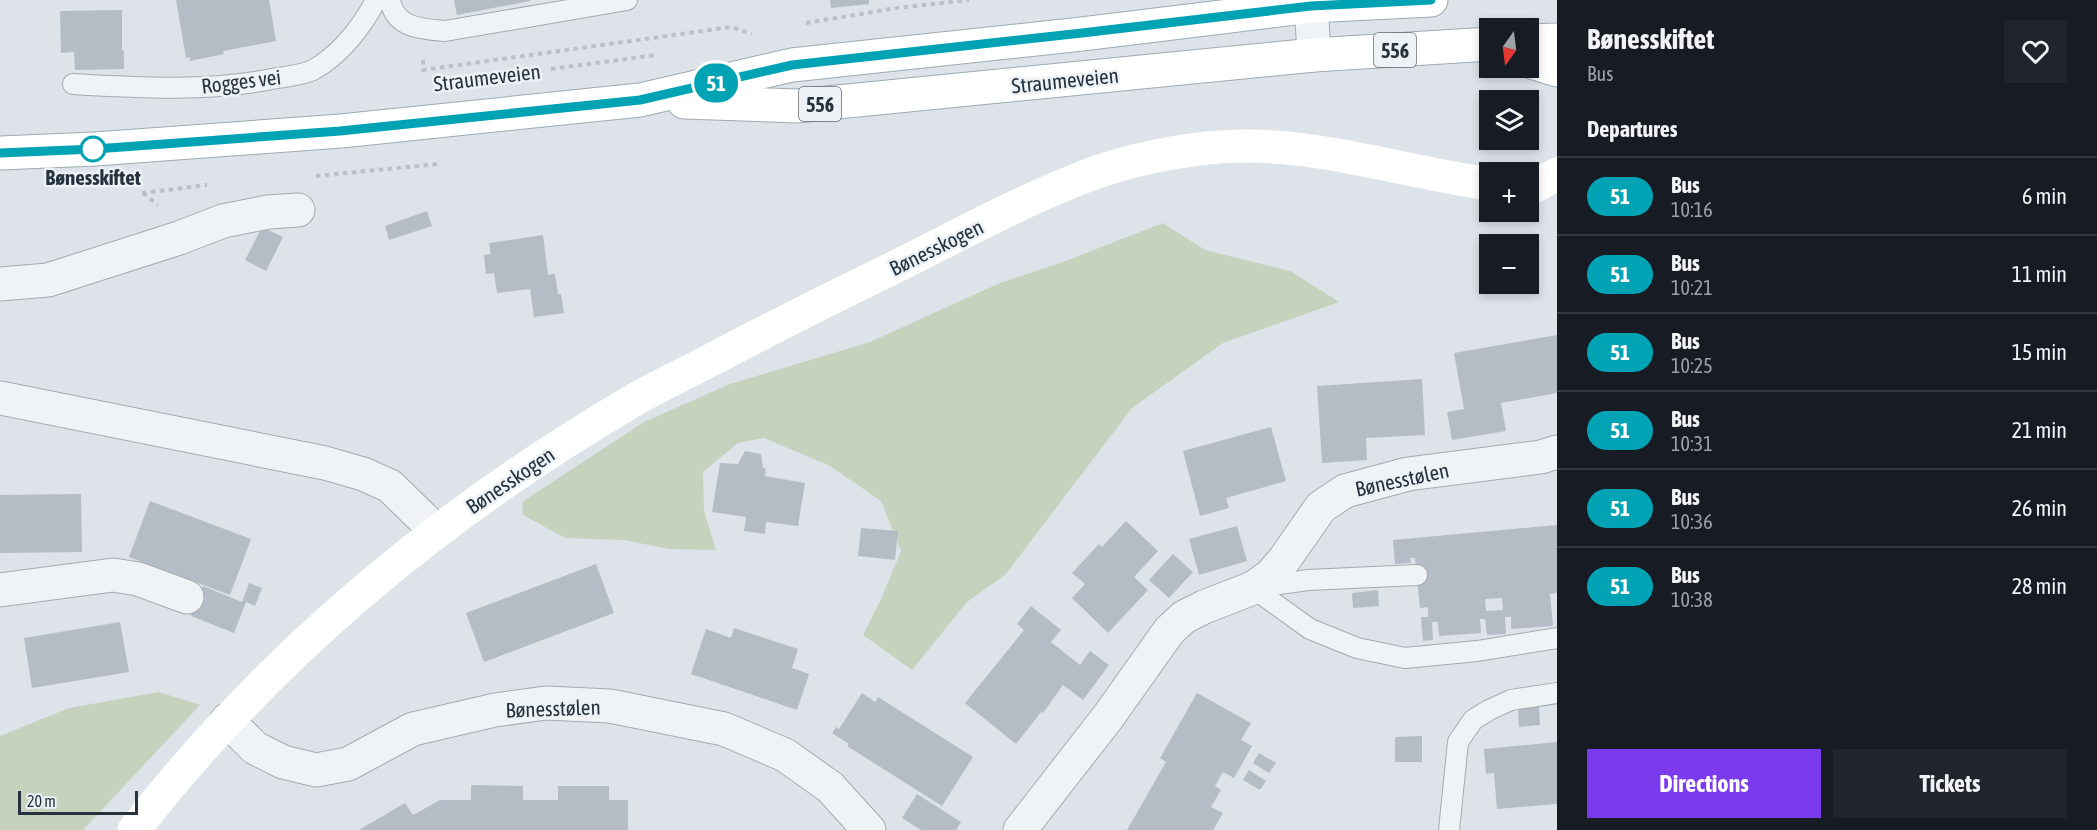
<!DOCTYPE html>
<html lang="en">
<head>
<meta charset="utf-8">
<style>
	:root { --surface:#171b24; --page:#20242c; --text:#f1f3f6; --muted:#9ea1a6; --line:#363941; --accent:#7c3aed }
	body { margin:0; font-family:"Asap Condensed",sans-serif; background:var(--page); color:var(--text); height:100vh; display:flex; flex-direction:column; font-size:22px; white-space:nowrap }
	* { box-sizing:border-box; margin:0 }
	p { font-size:20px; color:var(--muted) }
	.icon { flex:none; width:33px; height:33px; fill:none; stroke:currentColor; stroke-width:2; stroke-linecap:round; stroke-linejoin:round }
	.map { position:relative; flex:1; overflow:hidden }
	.drawer { display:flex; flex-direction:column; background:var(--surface); width:540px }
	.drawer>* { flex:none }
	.badge { padding:0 12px; border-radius:20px; font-size:21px; line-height:39px }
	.needle { width:39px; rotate:194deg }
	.fabs { position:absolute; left:1479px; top:18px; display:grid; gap:12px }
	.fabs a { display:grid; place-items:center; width:60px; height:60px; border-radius:0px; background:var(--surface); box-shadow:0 3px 9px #0003; font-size:30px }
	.scale { position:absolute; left:18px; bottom:15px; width:120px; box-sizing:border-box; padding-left:6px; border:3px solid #26333f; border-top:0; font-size:16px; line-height:21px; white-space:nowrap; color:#26333f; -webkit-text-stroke:4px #ecf2f5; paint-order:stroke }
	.map>.badge { position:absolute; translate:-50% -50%; box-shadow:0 0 0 3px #fff }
	h2 { padding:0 30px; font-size:22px; line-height:54px }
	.round { display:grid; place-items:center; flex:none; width:63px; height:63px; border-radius:0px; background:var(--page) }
	.headline { display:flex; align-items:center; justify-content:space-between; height:102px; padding:0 30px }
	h1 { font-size:28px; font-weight:700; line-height:45px }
	.cta { display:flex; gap:12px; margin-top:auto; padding:12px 30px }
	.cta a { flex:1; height:69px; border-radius:0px; background:var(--accent); color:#fff; font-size:24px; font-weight:700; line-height:69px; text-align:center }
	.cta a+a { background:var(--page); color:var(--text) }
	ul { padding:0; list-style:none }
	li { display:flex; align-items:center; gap:18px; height:78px; padding:0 30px; border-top:2px solid var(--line) }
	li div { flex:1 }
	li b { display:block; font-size:22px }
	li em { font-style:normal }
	li .badge { min-width:66px; font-weight:700; text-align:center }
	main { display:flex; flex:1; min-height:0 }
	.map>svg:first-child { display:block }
	.green { fill:#c6d2bd }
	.building { fill:#b4bdc5; fill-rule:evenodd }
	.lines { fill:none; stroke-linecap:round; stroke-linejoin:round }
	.service-casing { stroke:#a2abb2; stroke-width:22 }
	.minor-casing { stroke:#a2abb2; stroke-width:35 }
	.primary-casing { stroke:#9caab4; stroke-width:35 }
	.path { stroke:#bbc1c6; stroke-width:4; stroke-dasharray:4.5 4.5; stroke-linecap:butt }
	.service { stroke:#f0f3f6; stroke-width:20 }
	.minor { stroke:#f0f3f6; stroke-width:33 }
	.secondary { stroke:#fff; stroke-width:33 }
	.primary { stroke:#fff; stroke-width:33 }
	.line-casing { stroke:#fff; stroke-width:14 }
	.line { stroke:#00a3b4; stroke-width:9 }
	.stop-dot { fill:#fff; stroke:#00a3b4; stroke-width:3 }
	.labels { text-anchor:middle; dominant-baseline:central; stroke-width:5; stroke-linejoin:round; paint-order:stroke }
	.shield { fill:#ecf2f5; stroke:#616c76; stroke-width:1.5 }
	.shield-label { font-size:20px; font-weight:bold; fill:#26333f }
	.street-label { font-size:21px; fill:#26333f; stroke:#ecf2f5 }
	.stop-label { font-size:21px; font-weight:bold; fill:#26333f; stroke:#ecf2f5 }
</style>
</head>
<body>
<main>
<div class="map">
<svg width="1557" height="830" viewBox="0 0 1557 830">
	<rect width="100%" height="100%" fill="#dde3e8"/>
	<g class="green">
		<path d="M1163 223 1205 250 1290 271 1339 302 1223 343 1132 408 1005 575 967 602 912 670 863 635 881 599 901 551 881 501 830 466 764 438 738 443 703 472 704 511 716 550 669 549 624 540 565 538 523 515 522 502 644 422 730 384 870 342 1000 283 1063 262Z"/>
		<path d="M159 692 200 705 83 830H0V736L69 708Z"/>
	</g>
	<g class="building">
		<path d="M176 0H269L276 41 223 51 224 54 190 61V57L186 58Z"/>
		<path d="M454 0H530V1L457 15Z"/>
		<path d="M830 0H869V4L831 8Z"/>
		<path d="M122 10V50L124 51V69L75 70 74 52 61 53 60 11Z"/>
		<path d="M427 211 432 226 389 240 385 226Z"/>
		<path d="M262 227 283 237 266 271 245 260Z"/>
		<path d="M543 235 548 275 555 274 558 294H561L564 313 534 317 530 289 497 293 494 273 486 274 484 255 491 254 489 243Z"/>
		<path d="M1557 335V393L1501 403 1506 431 1452 440 1447 412 1464 409 1454 353Z"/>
		<path d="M1422 379 1425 435 1366 438 1367 460 1322 463 1317 386Z"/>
		<path d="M1271 427 1286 481 1226 498 1229 508 1200 516 1183 451Z"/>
		<path d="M745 451 761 454 763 468 766 469 765 476 805 483 798 526 766 522 765 534 744 531 746 517 712 512 720 463 738 464Z"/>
		<path d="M81 494 82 552 0 553V495Z"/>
		<path d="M150 501 251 539 230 595 129 557Z"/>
		<path d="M1126 521 1158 551 1134 577 1148 590 1108 633 1072 598 1085 584 1072 573 1099 544 1102 547Z"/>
		<path d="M1557 525V593L1550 594 1553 626 1511 629V617H1505L1506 634 1487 635 1485 619H1480L1481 633 1439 636 1438 622H1432L1433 640 1423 641 1421 617H1428V607L1420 608 1415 558H1410L1411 563 1395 564 1393 540ZM1502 598 1503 610 1486 611 1485 599Z"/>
		<path d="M1237 526 1247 561 1199 575 1189 539Z"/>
		<path d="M861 528 898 531 895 560 858 556Z"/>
		<path d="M1173 554 1193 572 1169 598 1149 580Z"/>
		<path d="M596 564 614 613 484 662 466 613Z"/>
		<path d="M249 583 262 588 255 606 246 602 234 633 191 616 203 586 242 602Z"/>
		<path d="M1378 590 1379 606 1353 608 1352 593Z"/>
		<path d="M1031 606 1061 630 1051 642 1080 665 1090 651 1109 665 1083 700 1063 685 1043 713 1042 711 1016 744 965 703 1024 630 1017 624Z"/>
		<path d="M120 622 129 672 32 688 24 638Z"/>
		<path d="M734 628 798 649 792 668 809 674 797 710 691 674 706 629 731 638Z"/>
		<path d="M862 693 875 702 878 697 973 757 942 806 847 746 849 744 832 733 836 727 839 729Z"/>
		<path d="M1197 693 1251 723 1241 740 1252 746 1234 778 1223 772 1215 786 1221 790 1211 807 1223 813 1213 830H1127L1166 762 1160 758Z"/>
		<path d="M1539 706 1540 725 1519 727 1518 707Z"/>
		<path d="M1422 736V762H1395V737Z"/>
		<path d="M1557 742V804L1497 809 1494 773 1486 774 1484 749Z"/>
		<path d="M1259 753 1276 763 1269 773 1253 763Z"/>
		<path d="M1249 770 1266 781 1260 790 1243 780Z"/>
		<path d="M471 785 523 786V800H558V786H609V800H628V830H359L405 803 413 815 440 800H471Z"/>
		<path d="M917 794 961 822 956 830H921L902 818Z"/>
	</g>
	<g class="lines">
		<g class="service-casing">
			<g id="service">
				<path d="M390 0C395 28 421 29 445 31L627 0"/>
				<path d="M73 84C141 88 210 92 277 78 289 76 303 75 313 70 340 55 362 27 376 0"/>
				<path d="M1259 587 1308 580 1417 575"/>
				<path d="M1253 588 1310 629 1357 648 1405 658 1477 651 1557 638"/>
				<path d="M1449 830 1458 742 1473 720 1489 710 1511 700 1557 693"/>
			</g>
		</g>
		<g class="minor-casing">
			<g id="minor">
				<path d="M1311 0 1314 55"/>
				<path d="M0 284 48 280 179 238 223 221 268 212 298 210"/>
				<path d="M0 398 325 463 363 474 390 486 436 531"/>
				<path d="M0 590 113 575 138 579 187 597"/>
				<path d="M227 720 255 748 283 762 316 770 348 764 413 729 495 710 546 703 610 706 724 729 785 755 830 787 869 830"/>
				<path d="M1020 830 1108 717 1169 631 1184 617 1204 607 1253 588 1270 576 1284 560 1321 507 1345 491 1408 474 1541 457 1557 452"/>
			</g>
		</g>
		<g class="primary-casing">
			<g id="primary">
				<path d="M1528 41 1557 40"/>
				<path d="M1528 61 1557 70"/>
				<path d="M684 102 797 106 1314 55 1490 44"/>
				<path d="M0 153 95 149 341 131 640 100 792 65 1082 34 1311 6 1431 0"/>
			</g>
		</g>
		<g class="path">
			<path d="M806 23 897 8 969 0"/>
			<path d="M423 60V70L731 27 752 34"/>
			<path d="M551 69 656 55"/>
			<path d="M316 176 438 164"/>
			<path d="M142 193 207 185"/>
			<path d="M143 193 158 205"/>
		</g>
		<use href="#service" class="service"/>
		<use href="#minor" class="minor"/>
		<g class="secondary">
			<path d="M1530 189 1557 174"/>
			<path d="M134 830C270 655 439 515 629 403 654 388 681 376 707 362 768 330 829 299 891 269 952 239 1013 205 1076 180 1117 163 1164 153 1207 148 1302 137 1396 171 1490 184"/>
		</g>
		<use href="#primary" class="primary"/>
	</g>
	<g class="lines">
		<g class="line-casing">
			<path id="line" d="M0 153 95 149 340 131 640 100 792 65 1082 33 1311 6 1431 0"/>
		</g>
		<use href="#line" class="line"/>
	</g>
	<circle class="stop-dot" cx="93" cy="149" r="12"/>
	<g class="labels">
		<g class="shield">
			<rect x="1374" y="33" width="42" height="34" rx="4.5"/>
			<rect x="799" y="87" width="42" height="34" rx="4.5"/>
		</g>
		<g class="shield-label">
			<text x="1395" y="50">556</text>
			<text x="820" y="104">556</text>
		</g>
		<g class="street-label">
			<text transform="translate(487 77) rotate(-7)">Straumeveien</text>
			<text transform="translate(1065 80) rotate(-6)">Straumeveien</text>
			<text transform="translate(241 81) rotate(-7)">Rogges vei</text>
			<text transform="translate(936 247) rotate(-26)">Bønesskogen</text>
			<text transform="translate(1402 479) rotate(-12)">Bønesstølen</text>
			<text transform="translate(510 480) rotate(-34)">Bønesskogen</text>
			<text transform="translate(553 708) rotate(-2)">Bønesstølen</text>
		</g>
		<g class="stop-label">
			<text x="93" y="177">Bønesskiftet</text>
		</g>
	</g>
</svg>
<div class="fabs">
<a><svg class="needle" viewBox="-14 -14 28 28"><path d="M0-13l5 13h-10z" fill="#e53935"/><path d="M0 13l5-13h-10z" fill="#9ea1a6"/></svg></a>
<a><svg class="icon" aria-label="layers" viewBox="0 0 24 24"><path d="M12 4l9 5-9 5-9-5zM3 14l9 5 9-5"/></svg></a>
<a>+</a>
<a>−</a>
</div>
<div class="scale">20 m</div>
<b class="badge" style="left:716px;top:83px;background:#00a3b4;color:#fff">51</b>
</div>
<section class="drawer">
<div class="headline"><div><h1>Bønesskiftet</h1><p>Bus</p></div><a class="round"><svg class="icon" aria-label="heart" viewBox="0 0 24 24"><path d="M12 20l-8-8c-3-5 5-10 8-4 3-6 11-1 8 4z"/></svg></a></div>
<h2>Departures</h2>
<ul>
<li><span class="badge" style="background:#00a3b4;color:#fff">51</span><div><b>Bus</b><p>10:16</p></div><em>6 min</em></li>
<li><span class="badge" style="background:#00a3b4;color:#fff">51</span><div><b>Bus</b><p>10:21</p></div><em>11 min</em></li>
<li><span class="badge" style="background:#00a3b4;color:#fff">51</span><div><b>Bus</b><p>10:25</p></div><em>15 min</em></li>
<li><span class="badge" style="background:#00a3b4;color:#fff">51</span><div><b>Bus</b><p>10:31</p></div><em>21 min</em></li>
<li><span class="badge" style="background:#00a3b4;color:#fff">51</span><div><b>Bus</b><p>10:36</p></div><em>26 min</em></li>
<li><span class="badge" style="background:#00a3b4;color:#fff">51</span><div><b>Bus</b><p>10:38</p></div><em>28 min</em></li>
</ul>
<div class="cta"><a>Directions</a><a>Tickets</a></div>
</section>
</main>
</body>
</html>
